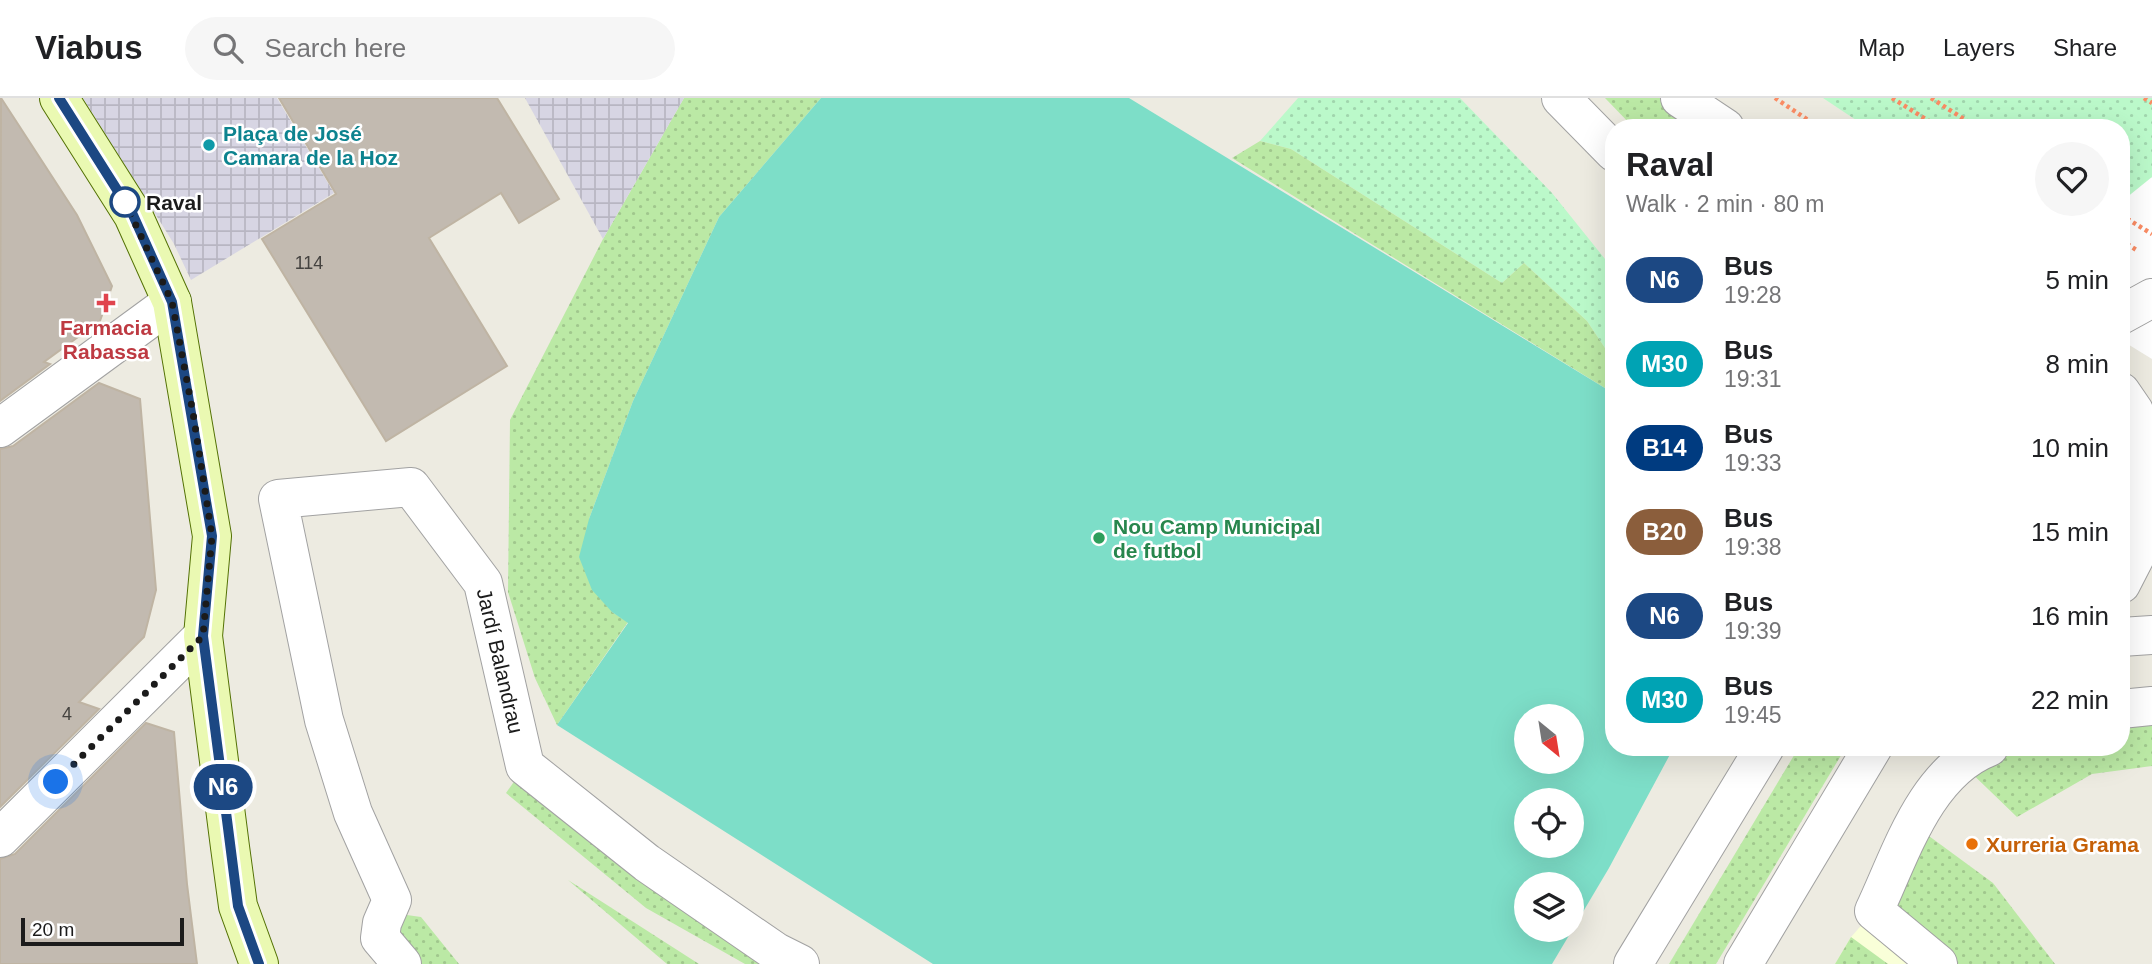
<!DOCTYPE html>
<html lang="en">
<head>
<meta charset="utf-8">
<style>
	:root { --surface:#fff; --page:#f6f6f6; --text:#202124; --muted:#757577; --line:#e0e0e0 }
	body { margin:0; font-family:Arial,sans-serif; background:var(--page); color:var(--text); height:100vh; display:flex; flex-direction:column; font-size:26px; white-space:nowrap }
	* { box-sizing:border-box; margin:0 }
	p { font-size:23px; color:var(--muted) }
	.icon { flex:none; width:38px; height:38px; fill:none; stroke:currentColor; stroke-width:2; stroke-linecap:round; stroke-linejoin:round }
	.map { position:relative; flex:1; overflow:hidden }
	.drawer { position:absolute; left:1605px; top:21px; width:525px; height:637px; display:flex; flex-direction:column; background:var(--surface); border-radius:28px; box-shadow:0 7px 28px #0002 }
	.drawer>* { flex:none }
	.badge { padding:0 14px; border-radius:23px; font-size:24px; line-height:46px }
	.needle { width:46px; rotate:150deg }
	.controls { position:absolute; left:1514px; top:606px; display:grid; gap:14px }
	.controls a { display:grid; place-items:center; width:70px; height:70px; border-radius:50%; background:var(--surface); box-shadow:0 7px 28px #0002; font-size:35px }
	.scale { position:absolute; left:21px; bottom:18px; width:163px; box-sizing:border-box; padding-left:7px; border:4px solid #1b1b1b; border-top:0; font-size:19px; line-height:24px; white-space:nowrap; color:#1b1b1b; -webkit-text-stroke:5px #fff; paint-order:stroke }
	.you { position:absolute; width:35px; height:35px; margin:-18px; border:5px solid #fff; border-radius:50%; background:#1a73e8; box-shadow:0 0 0 10px #1a73e833 }
	.map>.badge { position:absolute; translate:-50% -50%; box-shadow:0 0 0 4px #fff }
	.round { display:grid; place-items:center; flex:none; width:74px; height:74px; border-radius:37px; background:var(--page) }
	.overview { display:flex; align-items:center; justify-content:space-between; height:119px; padding:0 21px }
	h1 { font-size:33px; font-weight:800; line-height:52px }
	ul { padding:0; list-style:none }
	li { display:flex; align-items:center; gap:21px; height:84px; padding:0 21px }
	li div { flex:1 }
	li b { display:block; font-size:26px }
	li em { font-style:normal }
	li .badge { min-width:77px; font-weight:700; text-align:center }
	header { display:flex; align-items:center; gap:42px; box-sizing:border-box; height:98px; padding:0 35px; background:var(--surface); border-bottom:2px solid var(--line) }
	header strong { font-size:33px }
	nav { display:flex; gap:38px; margin-inline-start:auto; font-size:24px }
	.search { width:490px; height:63px; background:var(--page); display:flex; align-items:center; gap:18px; box-sizing:border-box; padding:0 24px; border-radius:38px; color:var(--muted); font-size:26px }
	.map>svg:first-child { display:block }
	.education { fill:#f9ffd8 }
	.park { fill:url(#park-dots) }
	.garden { fill:url(#garden-dots) }
	.pitch { fill:#7ddec8; fill-rule:evenodd }
	.plaza { fill:url(#plaza-grid) }
	.pier { fill:#fff }
	.building { fill:#c2bab0; stroke:#bfb4a3; stroke-width:2 }
	.lines { fill:none; stroke-linecap:round; stroke-linejoin:round }
	.street-casing { stroke:#a2a2a2; stroke-width:40 }
	.secondary-casing { stroke:#537104; stroke-width:40 }
	.path { stroke:#fa8c64; stroke-width:4.5; stroke-dasharray:3.5 3.5; stroke-linecap:butt }
	.street { stroke:#fff; stroke-width:38 }
	.secondary { stroke:#eaf9b2; stroke-width:38 }
	.line-casing { stroke:#fff; stroke-width:16 }
	.line { stroke:#1c4883; stroke-width:10 }
	.walk { stroke:#1b1b1b; stroke-width:7; stroke-dasharray:0 12.6 }
	.culture-dot { fill:#0f9aa8; stroke:#fff; stroke-width:2.5 }
	.stop-dot { fill:#fff; stroke:#1c4883; stroke-width:3.5 }
	.health-dot { fill:#e0444e; stroke:#fff; stroke-width:2.5 }
	.leisure-dot { fill:#2e9e5b; stroke:#fff; stroke-width:2.5 }
	.food-dot { fill:#e8710a; stroke:#fff; stroke-width:2.5 }
	.labels { text-anchor:middle; dominant-baseline:central; stroke-width:5; stroke-linejoin:round; paint-order:stroke }
	.number-label { font-size:18px; fill:#454340 }
	.culture-label { font-size:21px; font-weight:bold; fill:#0d838f; stroke:#fff; text-anchor:start }
	.stop-label { font-size:21px; font-weight:bold; fill:#1b1b1b; stroke:#fff; text-anchor:start }
	.health-label { font-size:21px; font-weight:bold; fill:#be3a42; stroke:#fff }
	.leisure-label { font-size:21px; font-weight:bold; fill:#27864d; stroke:#fff; text-anchor:start }
	.street-label { font-size:21px; fill:#1b1b1b; stroke:#fff }
	.food-label { font-size:21px; font-weight:bold; fill:#c56008; stroke:#fff; text-anchor:start }
</style>
</head>
<body>
<header>
<strong>Viabus</strong>
<div class="search"><svg class="icon" aria-label="search" viewBox="0 0 24 24"><circle cx="10" cy="10" r="6"/><path d="M15 15l6 6"/></svg>Search here</div>
<nav><a>Map</a><a>Layers</a><a>Share</a></nav>
</header>
<div class="map">
<svg width="2152" height="866" viewBox="0 0 2152 866">
	<defs>
		<pattern id="park-dots" width="8" height="8" patternUnits="userSpaceOnUse" patternTransform="scale(1.75)"><rect width="8" height="8" fill="#bbf9ca"/><path d="M2 2h.1M6 6h.1" fill="none" stroke="#a0d5ad" stroke-width="1.8" stroke-linecap="round"/></pattern>
		<pattern id="garden-dots" width="8" height="8" patternUnits="userSpaceOnUse" patternTransform="scale(1.75)"><rect width="8" height="8" fill="#bbe9a5"/><path d="M2 2h.1M6 6h.1" fill="none" stroke="#a0c78d" stroke-width="1.8" stroke-linecap="round"/></pattern>
		<pattern id="plaza-grid" width="8" height="8" patternUnits="userSpaceOnUse" patternTransform="scale(1.75)"><rect width="8" height="8" fill="#d7d5e3"/><path d="M0 4h8M4 0v8" fill="none" stroke="#b8b6c2"/></pattern>
	</defs>
	<rect width="100%" height="100%" fill="#edebe1"/>
	<path class="education" d="M1874 813 1938 866H1835L1851 839Z"/>
	<g class="park">
		<path d="M1298 0H1460L1552 95 1613 171V262L1587 223 1524 165 1502 185 1291 51 1260 43Z"/>
		<path d="M1823 0H2152V200L2121 182V30H1868Z"/>
	</g>
	<g class="garden">
		<path d="M684 0H821L719 119 633 303 589 421 612 514 628 524 557 627 535 580 508 494 510 322 603 141Z"/>
		<path d="M1605 0H1660L1701 30H1634Z"/>
		<path d="M1260 43 1291 51 1502 185 1524 165 1587 223 1613 262V295L1232 60Z"/>
		<path d="M2152 608V668L2092 676 2017 719 1960 664 1989 649H2121V611Z"/>
		<path d="M1799 649H1846L1716 866H1669Z"/>
		<path d="M525 668 800 866H745L646 810 506 695Z"/>
		<path d="M1918 730 1993 785 2055 866H1938L1874 813Z"/>
		<path d="M568 782 699 866H667Z"/>
		<path d="M400 816 421 819 459 866H402L382 825Z"/>
		<path d="M1851 839 1888 866H1835Z"/>
	</g>
	<path class="pitch" d="M821 0H1129L1613 295 1614 649H1674L1609 770 1552 866H933L557 627 628 525 612 514 592 492 579 459 589 421 633 303 719 119ZM1526 618H1572V663H1526ZM1526 702H1572V747H1526ZM1526 786H1572V831H1526Z"/>
	<g class="plaza">
		<path d="M83 0H277L334 95 191 182 174 146Z"/>
		<path d="M525 0H684L603 141Z"/>
	</g>
	<path class="pier" d="M2152 79V261L2121 242V104Z"/>
	<g class="building">
		<path d="M1 0 77 117 112 188 100 223 44 264 50 266 0 303Z"/>
		<path d="M279 0H497L559 101 519 125 501 95 429 140 507 268 386 343 262 141 336 96Z"/>
		<path d="M99 285 140 301 156 492 144 539 79 604 99 611 0 709V351L13 348Z"/>
		<path d="M146 625 174 634 187 786 197 866H0V761L15 756Z"/>
	</g>
	<g class="lines">
		<g class="street-casing">
			<g id="street">
				<path d="M1561 0 1614 54"/>
				<path d="M1680 0 1725 30"/>
				<path d="M2121 217 2152 200"/>
				<path d="M2121 294 2134 313 2149 356 2141 447 2121 486"/>
				<path d="M0 330 172 204"/>
				<path d="M2121 539 2152 537"/>
				<path d="M2121 611 2152 608"/>
				<path d="M0 740 203 538"/>
				<path id="s1" d="M402 866 380 840 382 825 392 802 353 715 324 622 278 401 411 389 483 485 525 668 647 765 776 854 800 866"/>
				<path d="M1633 866 1765 649"/>
				<path d="M1743 866 1873 649"/>
				<path d="M1938 866 1874 813C1901 756 1925 674 1989 649"/>
			</g>
		</g>
		<g class="secondary-casing">
			<path id="secondary" d="M59 0 133 117 172 204 212 438 203 538 230 749 238 808 259 866"/>
		</g>
		<g class="path">
			<path d="M1775 0 1820 30"/>
			<path d="M1892 0 1940 30"/>
			<path d="M1931 0 1978 30"/>
			<path d="M2144 0 2152 5"/>
			<path d="M2121 117 2152 136"/>
			<path d="M2121 142 2138 153"/>
		</g>
		<use href="#street" class="street"/>
		<use href="#secondary" class="secondary"/>
	</g>
	<g class="lines">
		<g class="line-casing">
			<path id="line" d="M59 0 133 117 172 204 212 438 203 538 227 722 238 808 259 866"/>
		</g>
		<use href="#line" class="line"/>
		<path class="walk" d="M56 684 203 538 212 438 193 315 172 204 125 104"/>
	</g>
	<circle class="culture-dot" cx="209" cy="47" r="7"/>
	<circle class="stop-dot" cx="125" cy="104" r="14"/>
	<path class="health-dot" d="M102.5 194.5h7v7h7v7h-7v7h-7v-7h-7v-7h7z"/>
	<circle class="leisure-dot" cx="1099" cy="440" r="7"/>
	<circle class="food-dot" cx="1972" cy="746" r="7"/>
	<g class="labels">
		<g class="number-label">
			<text x="309" y="165">114</text>
			<text x="67" y="616">4</text>
		</g>
		<g class="culture-label">
			<text x="223" y="35">Plaça de José<tspan x="223" dy="24">Camara de la Hoz</tspan></text>
		</g>
		<g class="stop-label">
			<text x="146" y="104">Raval</text>
		</g>
		<g class="health-label">
			<text x="106" y="229">Farmacia<tspan x="106" dy="24">Rabassa</tspan></text>
		</g>
		<g class="leisure-label">
			<text x="1113" y="428">Nou Camp Municipal<tspan x="1113" dy="24">de futbol</tspan></text>
		</g>
		<g class="street-label">
			<text stroke="none"><textPath href="#s1" startOffset="826">Jardí Balandrau</textPath></text>
		</g>
		<g class="food-label">
			<text x="1986" y="746">Xurreria Grama</text>
		</g>
	</g>
</svg>
<div class="controls">
<a><svg class="needle" viewBox="-14 -14 28 28"><path d="M0-13l5 13h-10z" fill="#e53935"/><path d="M0 13l5-13h-10z" fill="#757577"/></svg></a>
<a><svg class="icon" aria-label="locate" viewBox="0 0 24 24"><circle cx="12" cy="12" r="6"/><path d="M12 2v4M12 18v4M2 12h4M18 12h4"/></svg></a>
<a><svg class="icon" aria-label="layers" viewBox="0 0 24 24"><path d="M12 4l9 5-9 5-9-5zM3 14l9 5 9-5"/></svg></a>
</div>
<div class="scale">20 m</div>
<div class="you" style="left:56px;top:684px"></div>
<b class="badge" style="left:223px;top:689px;background:#1c4883;color:#fff">N6</b>
<section class="drawer">
<div class="overview"><div><h1>Raval</h1><p>Walk · 2 min · 80 m</p></div><a class="round"><svg class="icon" aria-label="heart" viewBox="0 0 24 24"><path d="M12 20l-8-8c-3-5 5-10 8-4 3-6 11-1 8 4z"/></svg></a></div>
<ul>
<li><span class="badge" style="background:#1c4883;color:#fff">N6</span><div><b>Bus</b><p>19:28</p></div><em>5 min</em></li>
<li><span class="badge" style="background:#00a3b4;color:#fff">M30</span><div><b>Bus</b><p>19:31</p></div><em>8 min</em></li>
<li><span class="badge" style="background:#003b80;color:#fff">B14</span><div><b>Bus</b><p>19:33</p></div><em>10 min</em></li>
<li><span class="badge" style="background:#8b5e3c;color:#fff">B20</span><div><b>Bus</b><p>19:38</p></div><em>15 min</em></li>
<li><span class="badge" style="background:#1c4883;color:#fff">N6</span><div><b>Bus</b><p>19:39</p></div><em>16 min</em></li>
<li><span class="badge" style="background:#00a3b4;color:#fff">M30</span><div><b>Bus</b><p>19:45</p></div><em>22 min</em></li>
</ul>
</section>
</div>
</body>
</html>
